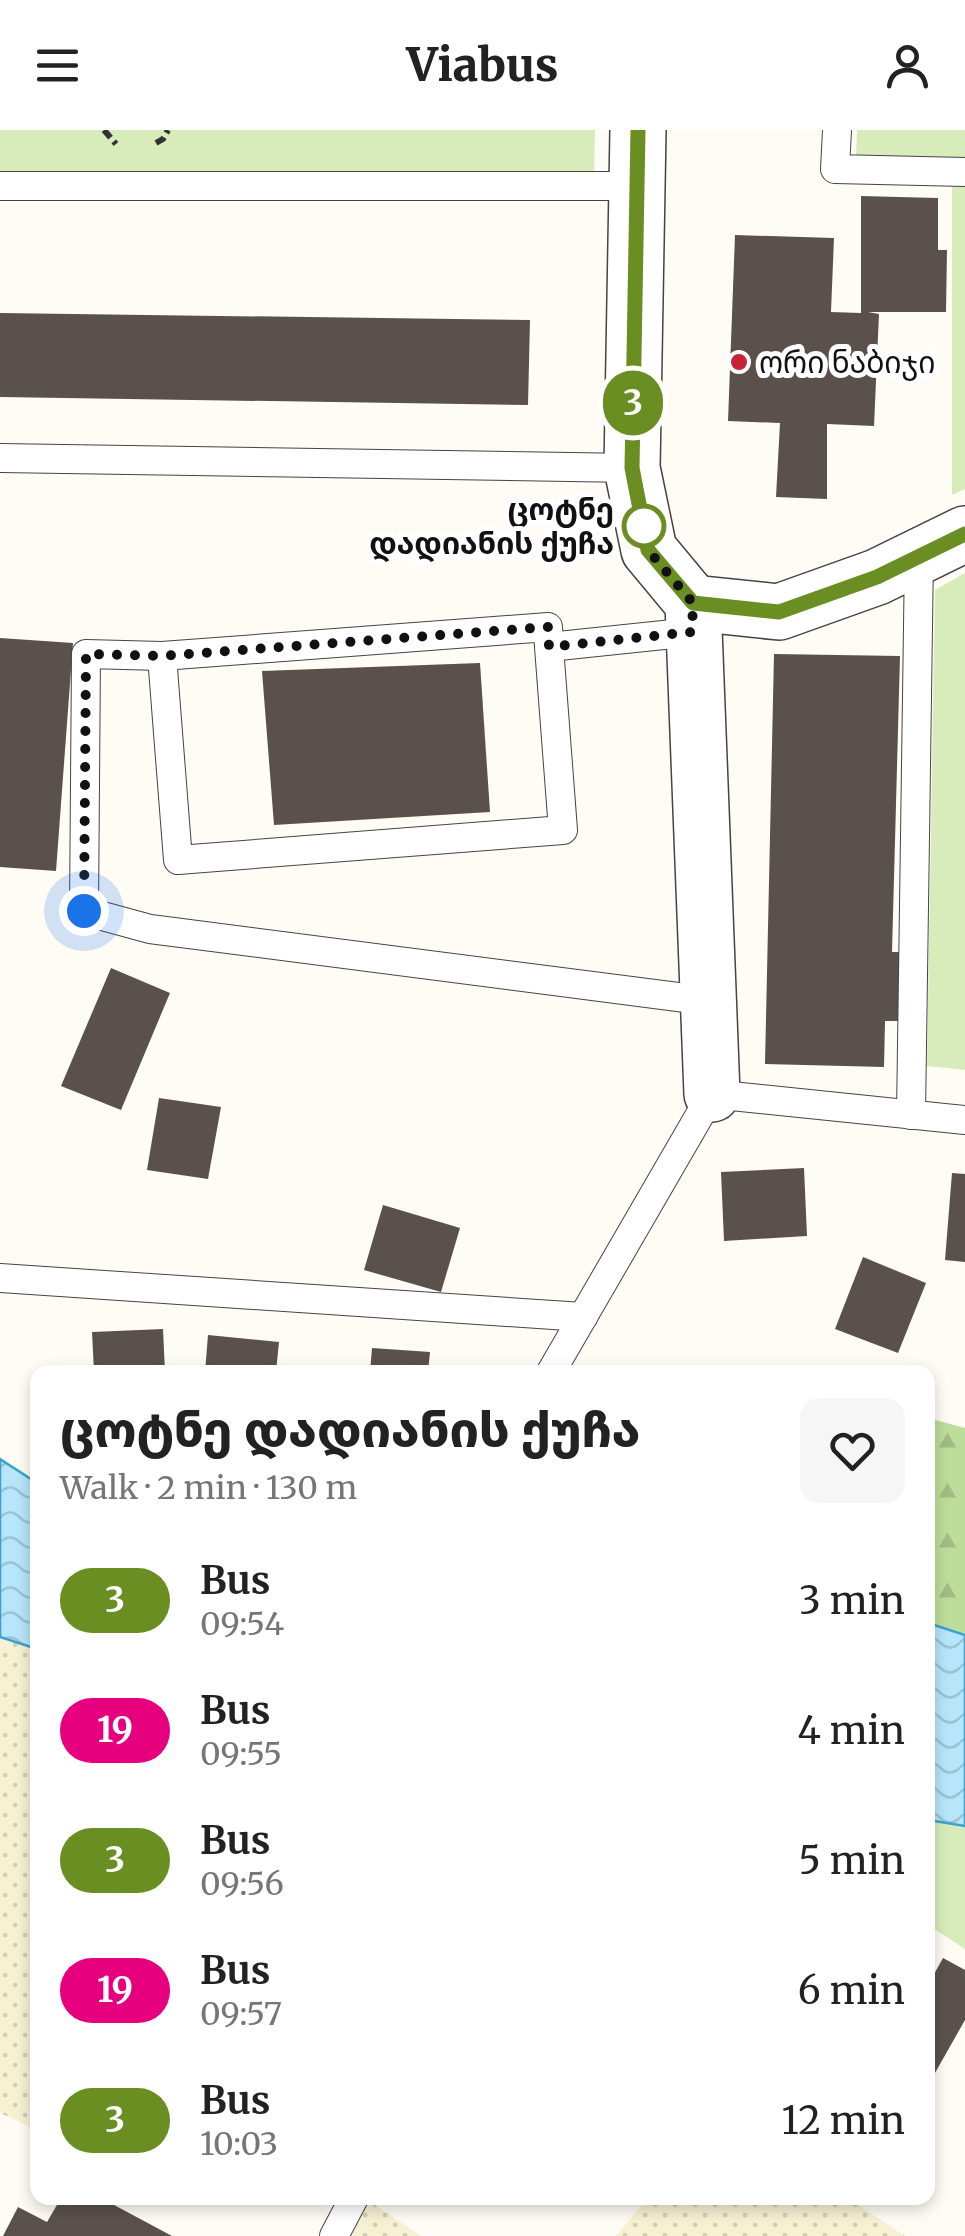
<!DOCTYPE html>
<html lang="en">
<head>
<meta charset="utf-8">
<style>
	:root { --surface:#fff; --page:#f6f6f6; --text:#222; --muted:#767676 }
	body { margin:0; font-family:Merriweather,"Noto Sans Georgian",serif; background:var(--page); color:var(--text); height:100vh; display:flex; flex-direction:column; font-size:38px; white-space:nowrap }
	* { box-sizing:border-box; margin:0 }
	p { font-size:32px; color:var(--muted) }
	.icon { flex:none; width:55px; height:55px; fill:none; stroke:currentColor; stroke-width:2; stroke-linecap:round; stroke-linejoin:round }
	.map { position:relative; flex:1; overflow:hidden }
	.side { position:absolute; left:30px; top:1235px; width:905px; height:840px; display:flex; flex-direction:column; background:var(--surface); border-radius:20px; box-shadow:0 5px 15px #0003 }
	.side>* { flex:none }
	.badge { padding:0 20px; border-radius:32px; font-size:35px; line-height:65px }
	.you { position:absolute; width:50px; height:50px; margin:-25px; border:8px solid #fff; border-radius:50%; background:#1a73e8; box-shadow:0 0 0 15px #1a73e833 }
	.map>.badge { position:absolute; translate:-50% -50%; box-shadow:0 0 0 5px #fff }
	.round { display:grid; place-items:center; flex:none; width:105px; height:105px; border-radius:20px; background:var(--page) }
	.summary { display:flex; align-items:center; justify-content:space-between; height:170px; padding:0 30px }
	h1 { font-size:48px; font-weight:800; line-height:75px }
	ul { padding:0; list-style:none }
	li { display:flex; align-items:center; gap:30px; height:130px; padding:0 30px }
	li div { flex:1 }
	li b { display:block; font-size:38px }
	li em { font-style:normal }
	li .badge { min-width:110px; font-weight:700; text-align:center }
	header { display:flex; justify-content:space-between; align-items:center; height:130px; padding:0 30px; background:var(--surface); font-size:45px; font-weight:800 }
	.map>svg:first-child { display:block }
	.farmland { fill:url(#farmland-dots) }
	.green { fill:#d8ecbb }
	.forest { fill:url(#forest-firs) }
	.water { fill:url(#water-waves); stroke:#3ba1d3; stroke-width:2.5 }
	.building { fill:#5a514c }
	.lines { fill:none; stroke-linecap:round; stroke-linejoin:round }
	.lane-casing { stroke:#444; stroke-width:30 }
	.street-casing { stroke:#444; stroke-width:58 }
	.path { stroke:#333; stroke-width:6; stroke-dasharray:10 5; stroke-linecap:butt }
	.lane { stroke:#fff; stroke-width:28 }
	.street { stroke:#fff; stroke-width:55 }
	.line-casing { stroke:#fff; stroke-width:22 }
	.line { stroke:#6b8e23; stroke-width:15 }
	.walk { stroke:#111; stroke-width:10; stroke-dasharray:0 18 }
	.poi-dot { fill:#c82236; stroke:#fff; stroke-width:4 }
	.stop-dot { fill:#fff; stroke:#6b8e23; stroke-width:5 }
	.labels { text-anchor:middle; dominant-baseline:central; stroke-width:10; stroke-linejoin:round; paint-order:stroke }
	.poi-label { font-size:30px; fill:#111; stroke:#fff; text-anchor:start }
	.stop-label { font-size:30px; font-weight:bold; fill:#111; stroke:#fff; text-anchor:end }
</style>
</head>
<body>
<header><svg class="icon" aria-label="menu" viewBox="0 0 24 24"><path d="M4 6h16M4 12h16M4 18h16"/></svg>Viabus<svg class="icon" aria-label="person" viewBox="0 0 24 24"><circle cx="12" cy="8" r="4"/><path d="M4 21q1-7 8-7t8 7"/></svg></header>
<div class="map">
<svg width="965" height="2106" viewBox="0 0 965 2106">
	<defs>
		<pattern id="farmland-dots" width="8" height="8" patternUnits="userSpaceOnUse" patternTransform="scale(2.5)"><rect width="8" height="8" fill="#f7f1d3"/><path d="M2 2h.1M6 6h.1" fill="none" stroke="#d3ceb4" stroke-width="1.8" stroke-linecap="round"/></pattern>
		<pattern id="forest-firs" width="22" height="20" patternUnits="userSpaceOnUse" patternTransform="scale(2.5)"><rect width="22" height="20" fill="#bdde9a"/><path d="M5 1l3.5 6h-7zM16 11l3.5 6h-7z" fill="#a1bd84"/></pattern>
		<pattern id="water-waves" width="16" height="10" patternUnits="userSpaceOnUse" patternTransform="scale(2.5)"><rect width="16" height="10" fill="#b7e5f9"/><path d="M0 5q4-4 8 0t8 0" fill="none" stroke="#9cc3d4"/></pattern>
	</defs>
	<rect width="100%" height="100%" fill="#fffcf5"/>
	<g class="farmland">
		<path d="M0 1507 37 1519V2000L0 1983Z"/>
		<path d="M648 2068H848L905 2106H616Z"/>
		<path d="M369 2071 421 2106H351Z"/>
	</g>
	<g class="green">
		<path d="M0 0H595L594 47 0 48Z"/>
		<path d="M857 0H965V359L952 365V34L856 27Z"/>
		<path d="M965 443V940L927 936 935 460Z"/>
		<path d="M928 1690 965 1696V1819L928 1795Z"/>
	</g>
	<path class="forest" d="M928 1288 965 1298V1505L928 1493Z"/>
	<g class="water">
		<path d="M0 1329 37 1353V1519L0 1507Z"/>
		<path d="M928 1493 965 1505V1696L928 1690Z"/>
	</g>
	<g class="building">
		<path d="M861 66 938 68V120H947L946 182H868L879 184 874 296 827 294V369L776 367 780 293 728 291 735 105 834 108 831 182 861 183Z"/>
		<path d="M0 183 530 190 528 275 0 267Z"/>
		<path d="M0 508 73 513 56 741 0 737Z"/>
		<path d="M774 524 900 526 892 822H910L908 891H885L884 937 765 934Z"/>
		<path d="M480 533 490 682 274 695 262 541Z"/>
		<path d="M111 838 170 863 121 980 61 956Z"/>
		<path d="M159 968 221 977 208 1049 147 1040Z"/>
		<path d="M804 1038 807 1106 724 1111 721 1042Z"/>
		<path d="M952 1043 965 1044V1132L945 1130Z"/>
		<path d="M383 1075 460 1098 441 1162 364 1140Z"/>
		<path d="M863 1127 926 1153 898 1223 835 1199Z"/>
		<path d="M163 1199 165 1242H94L92 1202Z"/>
		<path d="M208 1205 279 1212 276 1242H205Z"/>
		<path d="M372 1218 430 1222 428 1242H370Z"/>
		<path d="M943 1828 965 1840V1890L931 1950 928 1948V1855Z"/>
		<path d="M61 2068H101L172 2106H3L18 2077 47 2092Z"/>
	</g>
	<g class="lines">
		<g class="lane-casing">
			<g id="lane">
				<path d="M837 0 835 39 965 42"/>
				<path d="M0 56H636"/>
				<path d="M0 328 632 338"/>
				<path d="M549 517 548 497 162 526 178 730 563 700 549 517 692 502"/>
				<path d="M162 526 86 524 84 781 150 799 709 871"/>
				<path d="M911 985 919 427"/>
				<path d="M0 1148 583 1187"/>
				<path d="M551 1242 712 964 965 990"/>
				<path d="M334 2106 354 2068"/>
			</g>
		</g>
		<g class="street-casing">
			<g id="street">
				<path d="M638 0 632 338 649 420 693 473 712 964"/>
				<path d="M693 473 779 482 877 447 965 404"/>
			</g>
		</g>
		<g class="path">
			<path d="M104 0 116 14"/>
			<path d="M156 13 163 9 168 0"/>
		</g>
		<use href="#lane" class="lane"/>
		<use href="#street" class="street"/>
	</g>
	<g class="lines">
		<g class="line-casing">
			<path id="line" d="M638 0 632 338 648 420 693 473 779 482 877 447 965 404"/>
		</g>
		<use href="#line" class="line"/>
		<path class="walk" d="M84 781 86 524 162 526 548 497 549 517 692 502 693 473 648 420 643 393 644 396"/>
	</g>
	<circle class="poi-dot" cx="739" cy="232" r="10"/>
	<circle class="stop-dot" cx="644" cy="396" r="20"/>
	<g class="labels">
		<g class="poi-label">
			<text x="759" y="232">ორი ნაბიჯი</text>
		</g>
		<g class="stop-label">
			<text x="614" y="379">ცოტნე<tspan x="614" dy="34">დადიანის ქუჩა</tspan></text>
		</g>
	</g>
</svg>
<div class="you" style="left:84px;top:781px"></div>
<b class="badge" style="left:633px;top:273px;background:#6b8e23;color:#fff">3</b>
<section class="side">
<div class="summary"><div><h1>ცოტნე დადიანის ქუჩა</h1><p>Walk · 2 min · 130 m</p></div><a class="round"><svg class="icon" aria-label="heart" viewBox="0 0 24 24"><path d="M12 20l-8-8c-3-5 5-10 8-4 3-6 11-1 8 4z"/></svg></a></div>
<ul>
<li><span class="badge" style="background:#6b8e23;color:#fff">3</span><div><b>Bus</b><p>09:54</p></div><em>3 min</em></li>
<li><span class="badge" style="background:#e6007e;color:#fff">19</span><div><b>Bus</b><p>09:55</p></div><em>4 min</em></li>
<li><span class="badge" style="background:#6b8e23;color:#fff">3</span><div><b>Bus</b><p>09:56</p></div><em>5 min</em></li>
<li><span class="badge" style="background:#e6007e;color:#fff">19</span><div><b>Bus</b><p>09:57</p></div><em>6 min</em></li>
<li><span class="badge" style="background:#6b8e23;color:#fff">3</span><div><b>Bus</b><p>10:03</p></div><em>12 min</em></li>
</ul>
</section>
</div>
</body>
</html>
